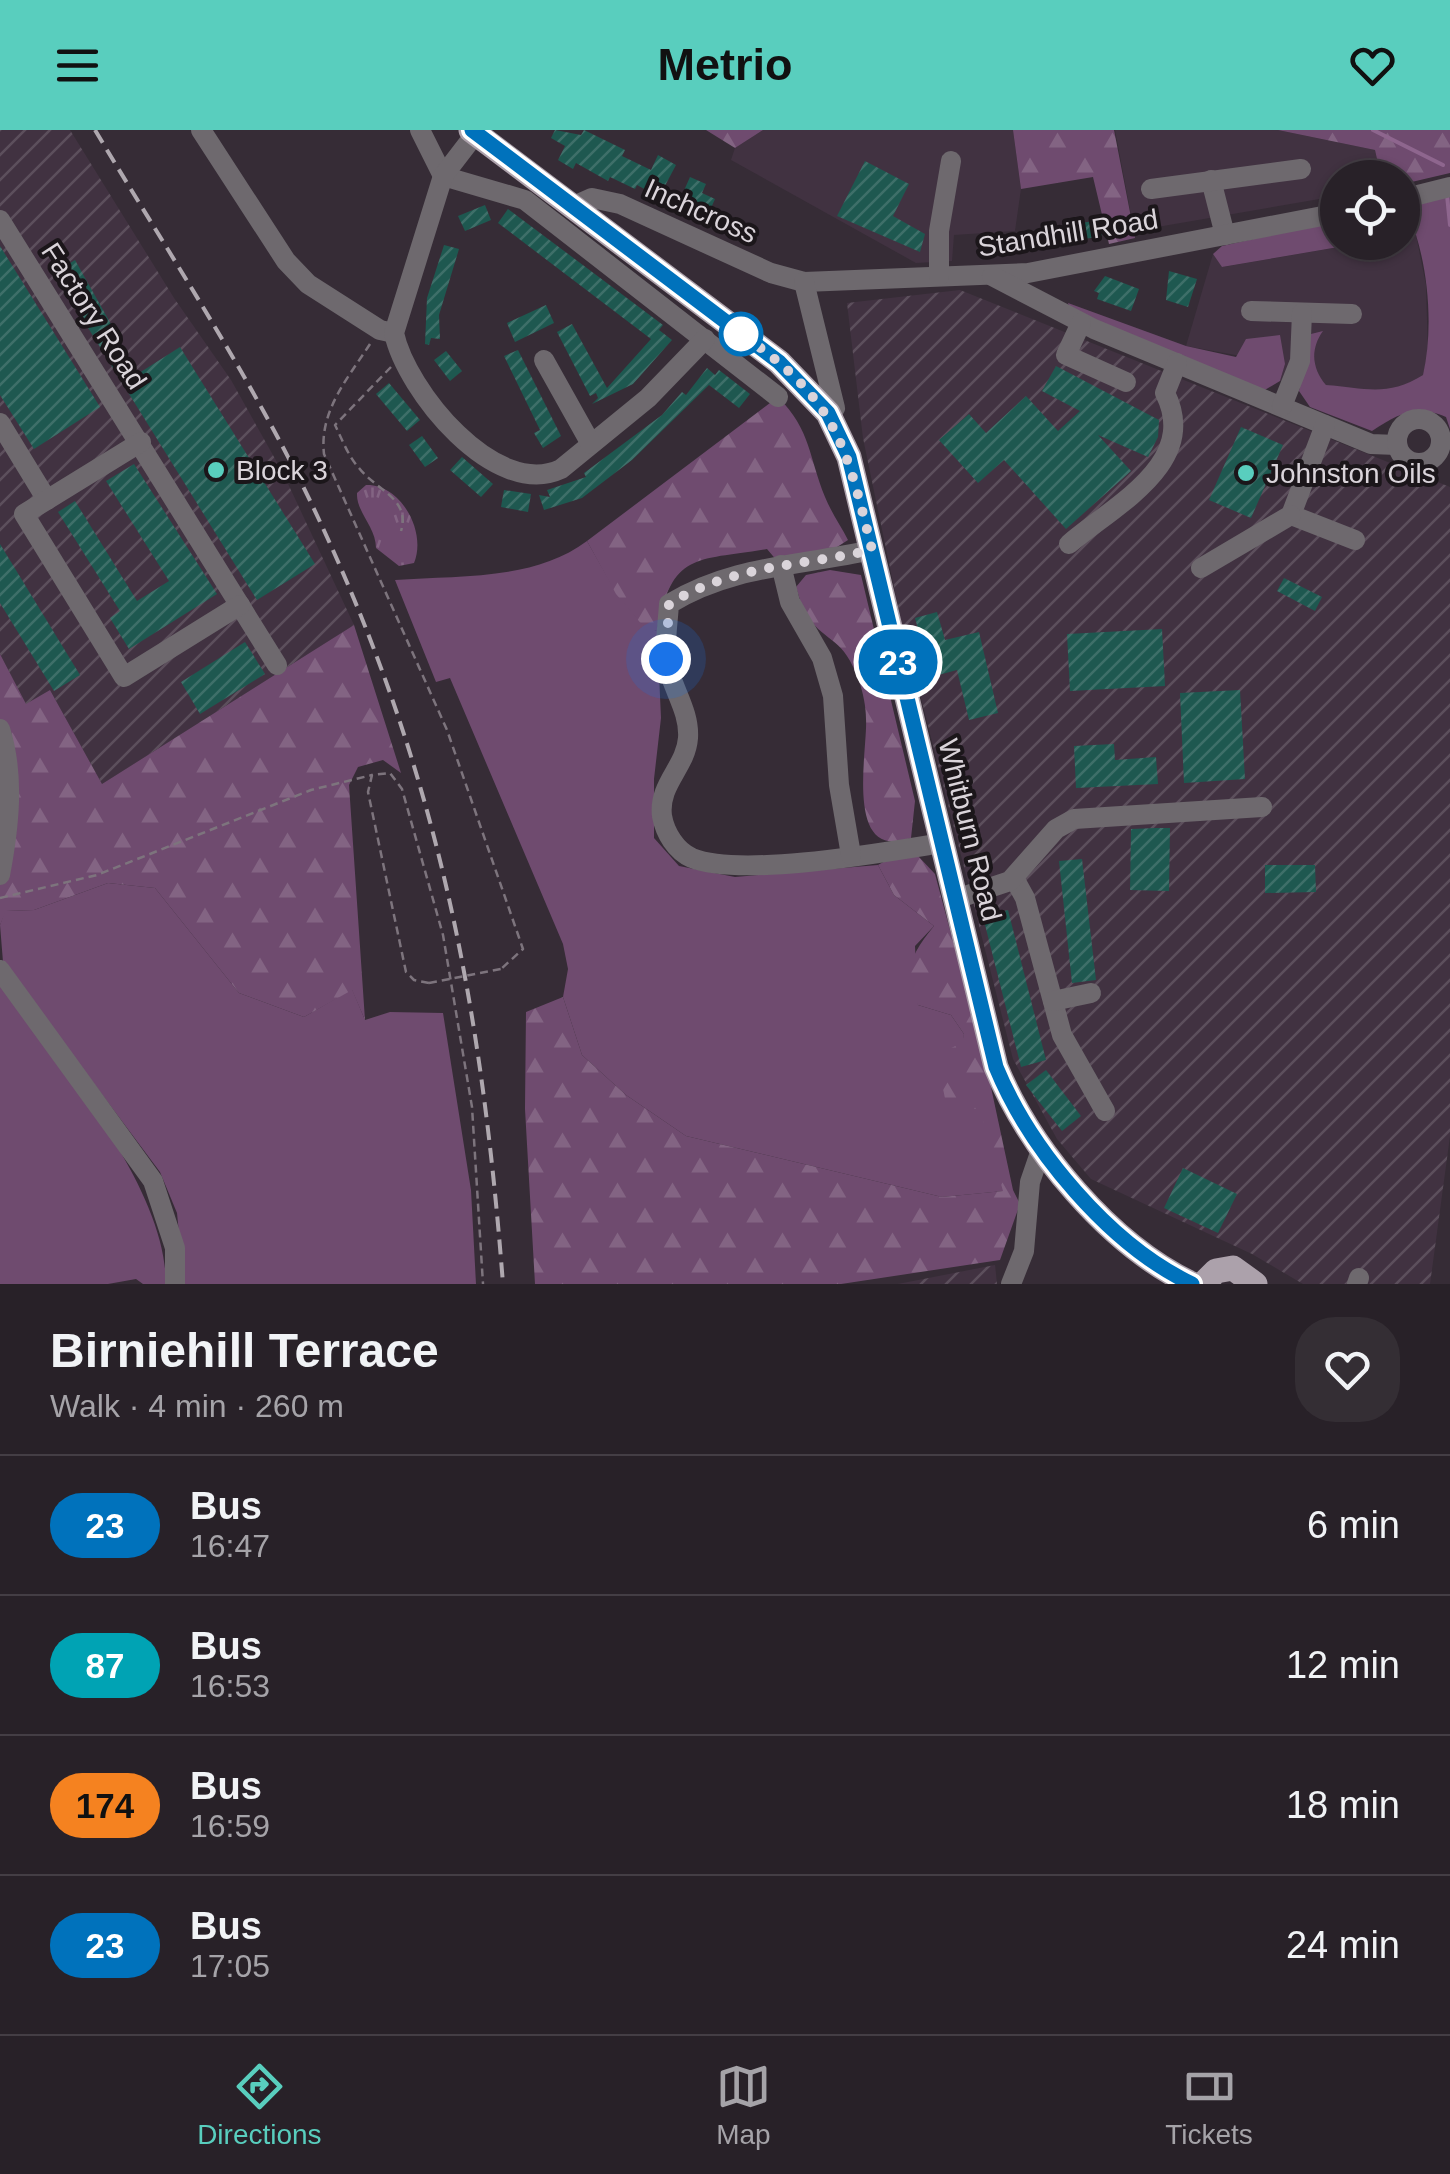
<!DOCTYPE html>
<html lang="en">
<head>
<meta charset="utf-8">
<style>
	:root { --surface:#282128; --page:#342e34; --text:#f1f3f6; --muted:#a5a3a8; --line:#443e45; --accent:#59cebe }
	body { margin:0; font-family:Arial,sans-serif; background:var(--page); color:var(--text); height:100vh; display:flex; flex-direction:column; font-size:38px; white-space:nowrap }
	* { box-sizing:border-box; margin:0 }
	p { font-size:32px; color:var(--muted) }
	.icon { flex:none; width:55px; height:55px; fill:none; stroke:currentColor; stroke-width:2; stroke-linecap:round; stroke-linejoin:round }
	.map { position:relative; height:1154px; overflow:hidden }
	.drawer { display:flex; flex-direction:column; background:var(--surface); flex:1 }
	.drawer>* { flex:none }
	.badge { padding:0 20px; border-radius:32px; font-size:35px; line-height:65px }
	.buttons { position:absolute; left:1320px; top:30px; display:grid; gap:20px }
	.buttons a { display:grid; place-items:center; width:100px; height:100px; border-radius:50%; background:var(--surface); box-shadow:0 2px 8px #0004,0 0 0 2px var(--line); font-size:50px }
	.you { position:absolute; width:50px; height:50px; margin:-25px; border:8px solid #fff; border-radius:50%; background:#1a73e8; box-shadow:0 0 0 15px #1a73e833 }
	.map>.badge { position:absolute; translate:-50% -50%; box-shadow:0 0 0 5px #fff }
	.round { display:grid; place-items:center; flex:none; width:105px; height:105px; border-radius:40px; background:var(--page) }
	.headline { display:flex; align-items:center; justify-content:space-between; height:170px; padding:0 50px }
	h1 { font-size:48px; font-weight:700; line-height:75px }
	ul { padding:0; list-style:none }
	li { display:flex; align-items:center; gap:30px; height:140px; padding:0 50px; border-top:2px solid var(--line) }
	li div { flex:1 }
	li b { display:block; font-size:38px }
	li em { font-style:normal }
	li .badge { min-width:110px; font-weight:700; text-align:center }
	header { display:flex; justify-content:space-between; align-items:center; height:130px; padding:0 50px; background:var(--accent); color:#111; font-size:45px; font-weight:700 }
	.tab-bar { display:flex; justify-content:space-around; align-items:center; height:140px; border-top:2px solid var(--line); background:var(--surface); font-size:28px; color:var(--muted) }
	.tab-bar a { display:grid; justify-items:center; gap:5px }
	.tab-bar .selected { color:var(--accent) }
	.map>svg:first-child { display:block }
	.built { fill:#413241 }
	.industrial { fill:url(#industrial-furrows) }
	.grass { fill:#6f4b6f }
	.forest { fill:url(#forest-firs) }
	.park { fill:url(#park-tufts) }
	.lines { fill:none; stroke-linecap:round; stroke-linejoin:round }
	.stream { stroke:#8e668e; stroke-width:4 }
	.building { fill:url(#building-hatch) }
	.path { stroke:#7d747d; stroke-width:2.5; stroke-dasharray:8 5; stroke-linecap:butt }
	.minor { stroke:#6e696e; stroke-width:20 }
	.major { stroke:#aca1ab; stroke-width:25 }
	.rail { stroke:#afa8af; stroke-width:4; stroke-dasharray:15 8; stroke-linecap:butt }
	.path-bridge { stroke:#7d747d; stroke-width:2.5; stroke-dasharray:8 5; stroke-linecap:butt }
	.line-casing { stroke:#fff; stroke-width:22 }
	.line { stroke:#0072bc; stroke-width:15 }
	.walk { stroke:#dad4da; stroke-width:10; stroke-dasharray:0 18 }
	.stop-dot { fill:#fff; stroke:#0072bc; stroke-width:5 }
	.poi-dot { fill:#59cebe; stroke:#1b161a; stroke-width:4 }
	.labels { text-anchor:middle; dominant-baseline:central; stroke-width:8; stroke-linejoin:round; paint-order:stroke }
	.street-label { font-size:28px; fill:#dad4da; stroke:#1b161a }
	.poi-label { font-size:28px; fill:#dad4da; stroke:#1b161a; text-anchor:start }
</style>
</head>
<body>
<header><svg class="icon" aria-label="menu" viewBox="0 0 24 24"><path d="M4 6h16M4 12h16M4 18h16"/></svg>Metrio<svg class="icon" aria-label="heart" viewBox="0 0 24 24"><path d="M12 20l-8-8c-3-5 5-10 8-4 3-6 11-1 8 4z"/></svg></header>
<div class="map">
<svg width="1450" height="1154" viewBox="0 0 1450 1154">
	<defs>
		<pattern id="industrial-furrows" width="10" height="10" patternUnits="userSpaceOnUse" patternTransform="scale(2.5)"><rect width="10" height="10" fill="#413241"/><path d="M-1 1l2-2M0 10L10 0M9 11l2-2" fill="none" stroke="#5c4f5c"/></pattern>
		<pattern id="forest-firs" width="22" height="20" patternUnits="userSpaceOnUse" patternTransform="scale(2.5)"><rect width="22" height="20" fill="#6f4b6f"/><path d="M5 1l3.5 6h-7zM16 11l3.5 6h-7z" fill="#836483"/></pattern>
		<pattern id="park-tufts" width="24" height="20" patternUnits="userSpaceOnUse" patternTransform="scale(2.5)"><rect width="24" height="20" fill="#6f4b6f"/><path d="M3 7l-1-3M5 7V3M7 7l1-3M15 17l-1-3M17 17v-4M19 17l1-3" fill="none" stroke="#836483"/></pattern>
		<pattern id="building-hatch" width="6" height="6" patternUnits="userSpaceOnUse" patternTransform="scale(2.5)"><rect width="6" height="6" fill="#1e5850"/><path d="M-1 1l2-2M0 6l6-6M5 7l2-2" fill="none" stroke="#3e6f69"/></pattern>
	</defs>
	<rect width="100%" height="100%" fill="#362c36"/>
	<g class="built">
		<path d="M763 0H1013L1021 59 1015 101 954 105 952 131 916 133 731 30 735 18Z"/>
		<path d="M1115 0H1278L1375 20 1381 47 1338 48 1337 66 1134 101Z"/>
		<path d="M1416 105 1426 155 1428 225 1423 245 1404 257 1380 263 1326 255 1315 243 1314 213 1321 202 1305 227 1299 261 1280 251 1285 234 1186 216 1213 124 1223 137 1362 113 1402 112 1403 107Z"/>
	</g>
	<g class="industrial">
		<path d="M0 0H70L174 168 231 250 283 343 354 495 102 654 50 560 26 575 0 524Z"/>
		<path d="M960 160 1450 357V1006L1430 1154H1303L1252 1124 1091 1049 1057 1009 1013 929 900 486 863 308 847 173Z"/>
		<path d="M995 1135 997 1154H898Z"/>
	</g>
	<g class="grass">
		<path d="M1450 66V299L1446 287C1416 274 1398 284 1372 301L1310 277 1299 261 1311 204 1323 201C1310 219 1312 239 1326 255 1365 258 1388 267 1423 245 1433 201 1429 147 1416 105L1403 107V77Z"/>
		<path d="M1337 90 1338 112 1362 113 1222 137 1213 124 1222 116Z"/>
		<path d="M1068 173 1186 216 1236 227 1246 209 1280 205 1285 234 1280 251 1263 261 1071 183Z"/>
		<path d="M587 411 617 464 649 502 657 500 661 588 654 649V708L679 736 735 747 878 735 894 765 934 796 915 816 918 875 951 885 964 904 963 913 1004 1061 942 1067 686 1006 626 965 582 925 563 867 568 839 563 814 450 548 436 552 395 450C458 445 534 451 587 411Z"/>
		<path d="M108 753 155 758 239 863 304 887 352 859 365 890 390 882 443 883 471 1060 476 1154H184L177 1083 160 1042 3 832 0 795 5 781 34 780Z"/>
		<path d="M0 850C57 932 166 1055 166 1154H143L136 1149 108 1154H0Z"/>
	</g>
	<g class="forest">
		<path d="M706 0H763L735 18Z"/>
		<path d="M1013 0H1114L1135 108 1109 114 1093 47 1021 59Z"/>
		<path d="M1278 0H1450V43L1403 54 1402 48 1381 47 1375 20Z"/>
		<path d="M778 267C811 300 809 328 825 367 831 382 841 396 848 410L834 419 778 432 767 419C697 431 672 421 657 500L649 503 616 464 587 411Z"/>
		<path d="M830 440 861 445 915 671 911 708C843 733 868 620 866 589 866 577 863 562 859 551 843 506 828 515 807 486 801 478 799 465 796 457L806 445Z"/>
		<path d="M354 495 401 643 383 630 358 637 349 655 365 890 352 860 304 887 239 863 155 758 108 753 34 780 6 781 0 795V524L26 574 50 560 102 654Z"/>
		<path d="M894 726H918L935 744 986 934 1013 1060 1020 1074 1000 1130 841 1154H535L525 979 526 882 563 867 582 925 626 965 686 1006 942 1067 1003 1061 980 979 947 978 936 925 962 913 964 904 951 885 918 875C903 838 911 825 934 796L894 765 878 735Z"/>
	</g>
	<path class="park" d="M366 355C401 354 427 402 414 433L399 436 376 418C376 397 356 382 357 363Z"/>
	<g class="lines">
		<g class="stream">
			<path d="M1373 0 1443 35"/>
			<path d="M1447 65 1450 95"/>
		</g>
	</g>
	<g class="building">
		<path d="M555 0 581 5 584 0 625 20 622 26 651 40 658 25 676 35 659 67 637 55 635 59 610 47 608 51 576 33 573 39 558 30 565 16 551 8Z"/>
		<path d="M865 31 909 54 893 86 925 104 920 122 837 86Z"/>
		<path d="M690 47 706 54 702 63 715 69 707 87 678 74Z"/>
		<path d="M485 75 491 90 465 101 458 86Z"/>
		<path d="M508 79 663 195 659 200 672 210 633 254 592 274 598 268 596 263 590 266 557 202 572 194 607 258 651 209 498 93Z"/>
		<path d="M1099 90 1102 106 1049 115 1046 99Z"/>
		<path d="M444 115 459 119 439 185 440 209 431 208 429 215 425 214 427 168Z"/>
		<path d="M0 116 100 277 34 319 0 265Z"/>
		<path d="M75 130 112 196 108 199 136 245 180 217 315 434 257 470 54 143Z"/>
		<path d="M1169 141 1197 149 1188 177 1166 170Z"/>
		<path d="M1105 146 1139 159 1131 181 1097 169 1099 163 1094 161Z"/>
		<path d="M546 175 554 193 515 212 507 193Z"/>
		<path d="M518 220 561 306 543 318 534 303 540 300 504 226Z"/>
		<path d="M446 221 462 241 450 251 434 230Z"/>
		<path d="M1056 236 1159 290 1158 307 1148 327 1098 305 1131 341 1066 399 1004 330 978 353 939 310 969 284 986 303 1026 266 1058 301 1080 281 1042 261Z"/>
		<path d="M707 238 715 245 719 240 750 264 739 278 709 255 632 330 582 368 544 380 539 365 550 367 547 360 586 347 584 343 662 285 682 262 686 265Z"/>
		<path d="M389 253 420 290 407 301 376 264Z"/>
		<path d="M1241 297 1283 315 1251 388 1209 370Z"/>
		<path d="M422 306 438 328 425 337 409 315Z"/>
		<path d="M462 327 493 354 481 367 450 340Z"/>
		<path d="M134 334 217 464 129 519 110 488 120 481 58 382 75 371 137 471 169 451 106 351Z"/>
		<path d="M504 360 531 364 528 382 501 377Z"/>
		<path d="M0 414 80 545 54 561 0 473Z"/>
		<path d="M1284 448 1322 467 1315 481 1277 461Z"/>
		<path d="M937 482 945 510 979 502 998 583 969 590 957 540 931 547 915 488Z"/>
		<path d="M1162 499 1165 556 1070 561 1067 504Z"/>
		<path d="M245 512 265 544 200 584 181 552Z"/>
		<path d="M1240 560 1245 649 1184 653 1180 563Z"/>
		<path d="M1114 614 1115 630 1156 627 1158 654 1076 658 1074 616Z"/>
		<path d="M1156 698H1170L1169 761 1130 760 1131 699Z"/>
		<path d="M1082 729 1096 850 1072 853 1059 731Z"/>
		<path d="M1265 735H1315L1316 762 1265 763Z"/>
		<path d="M1008 780 1046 930 1021 937 983 787Z"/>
		<path d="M1046 940 1081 986 1062 1001 1026 955Z"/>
		<path d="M1183 1038 1237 1064 1218 1103 1164 1078Z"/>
	</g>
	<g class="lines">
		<g class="path">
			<path d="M370 214C348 248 319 281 324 324L447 600 523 819 501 839"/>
			<path d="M391 237 335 295C342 309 348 326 359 338 376 360 411 369 401 401"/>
			<path d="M0 768 97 745 311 660 372 645"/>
			<path d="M429 853 414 850 406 842 368 662 372 645 390 643 402 659 443 805 472 977 483 1154"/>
		</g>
		<g class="minor">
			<path d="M201 0 286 131 308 154 380 200 394 203"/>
			<path d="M420 0 443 46 525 70 778 267"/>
			<path d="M476 3 443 46 394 203C406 260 495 370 561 339L648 268 705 209"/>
			<path d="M1211 50 1225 105"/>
			<path d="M1151 59 1301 39"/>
			<path d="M1402 69 1450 57"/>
			<path d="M574 76 592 68 620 74 771 143 804 152 1028 143 1338 83"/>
			<path d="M0 90 277 535"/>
			<path d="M939 146V101L951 31"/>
			<path d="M992 146 1094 199 1371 314 1397 315"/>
			<path d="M804 152 835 278 828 283"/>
			<path d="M1251 181 1352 184"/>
			<path d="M1081 193 1066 225 1126 252"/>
			<path d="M544 230 591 314"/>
			<path d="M1282 276 1300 231 1302 183"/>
			<circle cx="1419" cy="311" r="22"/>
			<path d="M0 293 47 370"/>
			<path d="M1325 295 1291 385 1355 410"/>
			<path d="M141 312 24 384 124 547 240 475"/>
			<path d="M1069 414C1116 374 1200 333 1165 263L1177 233"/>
			<path d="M871 420C801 436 732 435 669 474 668 491 665 510 666 527 669 555 690 579 688 608 686 637 658 654 662 686 665 703 676 721 692 728 742 748 886 722 942 713"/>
			<path d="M781 435 790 472 822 528 833 566 839 655 851 725"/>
			<path d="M1201 438 1291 385"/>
			<path d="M0 599C15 646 9 697 0 745"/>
			<path d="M1014 748 1025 768 1062 905 1105 981"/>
			<path d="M956 769 1010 751 1056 699 1074 689 1262 677"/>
			<path d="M0 840 153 1051 175 1118V1154"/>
			<path d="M1053 871 1091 863"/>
			<path d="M1011 1154 1024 1121 1030 1052 1041 1020"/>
			<path d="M1357 1154 1359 1148"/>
		</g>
		<g class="major">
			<path d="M471 0 779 232 828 283 849 327 996 937C1030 1020 1110 1115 1192 1154"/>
			<path d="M1203 1154 1216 1141 1233 1138 1255 1154"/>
		</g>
		<path class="rail" d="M95 0C175 134 263 265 327 407 441 657 482 883 503 1154"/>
		<path class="path-bridge" d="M429 853 501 839"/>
	</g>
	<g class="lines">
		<g class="line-casing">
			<path id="line" d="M472 0 779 232 828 283 849 327 996 937C1030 1020 1110 1115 1192 1154"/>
		</g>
		<use href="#line" class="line"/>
		<path class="walk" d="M666 529 669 474C732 435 801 436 872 420 846 314 836 269 741 204"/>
	</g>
	<circle class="stop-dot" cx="741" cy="204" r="20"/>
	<g class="poi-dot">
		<circle cx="216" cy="340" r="10"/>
		<circle cx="1246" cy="343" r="10"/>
	</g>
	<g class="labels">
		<g class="street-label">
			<text transform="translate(701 81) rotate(24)">Inchcross</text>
			<text transform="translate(1068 103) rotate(-9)">Standhill Road</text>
			<text transform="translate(94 186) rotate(57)">Factory Road</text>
			<text transform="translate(970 700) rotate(76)">Whitburn Road</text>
		</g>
		<g class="poi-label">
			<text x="236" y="340">Block 3</text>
			<text x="1266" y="343">Johnston Oils</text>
		</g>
	</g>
</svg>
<div class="buttons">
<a><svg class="icon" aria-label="locate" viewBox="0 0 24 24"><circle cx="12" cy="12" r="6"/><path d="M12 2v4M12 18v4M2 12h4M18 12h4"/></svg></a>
</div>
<div class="you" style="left:666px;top:529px"></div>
<b class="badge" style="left:898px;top:532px;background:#0072bc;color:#fff">23</b>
</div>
<section class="drawer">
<div class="headline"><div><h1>Birniehill Terrace</h1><p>Walk · 4 min · 260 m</p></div><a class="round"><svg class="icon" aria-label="heart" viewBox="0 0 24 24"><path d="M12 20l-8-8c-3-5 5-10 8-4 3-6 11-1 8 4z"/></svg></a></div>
<ul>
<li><span class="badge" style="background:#0072bc;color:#fff">23</span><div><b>Bus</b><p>16:47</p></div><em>6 min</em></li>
<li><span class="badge" style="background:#00a3b4;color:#fff">87</span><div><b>Bus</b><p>16:53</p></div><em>12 min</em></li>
<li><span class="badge" style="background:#f58220;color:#111">174</span><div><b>Bus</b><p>16:59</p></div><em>18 min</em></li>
<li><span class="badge" style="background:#0072bc;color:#fff">23</span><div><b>Bus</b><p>17:05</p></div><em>24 min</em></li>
</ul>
</section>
<nav class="tab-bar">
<a class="selected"><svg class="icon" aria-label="directions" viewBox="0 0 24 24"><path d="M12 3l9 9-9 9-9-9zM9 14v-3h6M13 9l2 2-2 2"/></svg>Directions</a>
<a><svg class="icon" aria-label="map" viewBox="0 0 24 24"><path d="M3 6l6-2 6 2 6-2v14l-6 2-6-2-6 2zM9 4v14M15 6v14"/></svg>Map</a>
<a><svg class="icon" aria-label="tickets" viewBox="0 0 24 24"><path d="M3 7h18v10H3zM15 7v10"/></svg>Tickets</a>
</nav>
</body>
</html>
